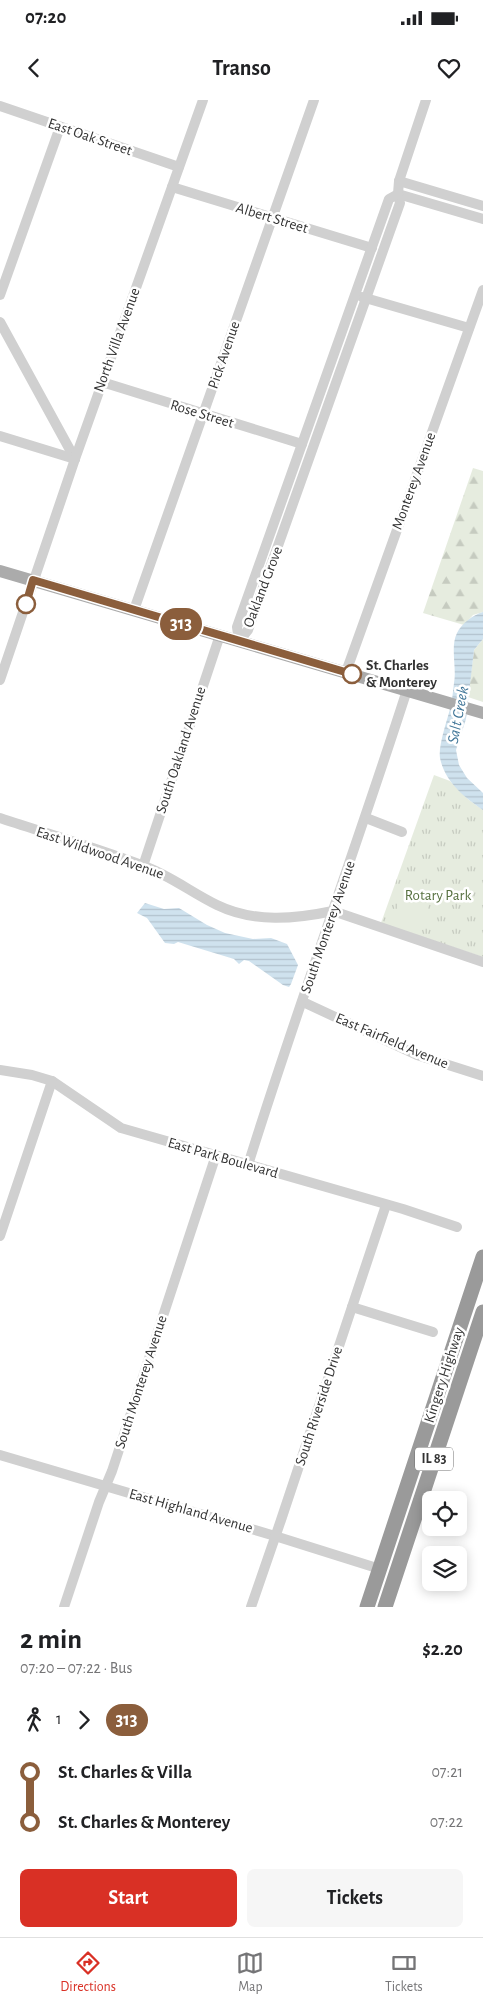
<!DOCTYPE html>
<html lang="en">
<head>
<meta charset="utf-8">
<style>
	:root { --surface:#fff; --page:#f6f6f6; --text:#202124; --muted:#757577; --line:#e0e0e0; --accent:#d93025 }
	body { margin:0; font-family:"Alegreya Sans",sans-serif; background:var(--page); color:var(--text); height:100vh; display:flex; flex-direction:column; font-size:19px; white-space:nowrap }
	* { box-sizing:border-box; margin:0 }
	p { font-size:16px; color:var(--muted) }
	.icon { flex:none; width:28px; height:28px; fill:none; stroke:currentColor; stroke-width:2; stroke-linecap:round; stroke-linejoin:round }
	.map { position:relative; height:1507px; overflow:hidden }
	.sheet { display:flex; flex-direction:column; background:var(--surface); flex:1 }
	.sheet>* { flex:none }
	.badge { padding:0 10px; border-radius:16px; font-size:18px; line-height:32px }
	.fabs { position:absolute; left:422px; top:1391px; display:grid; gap:10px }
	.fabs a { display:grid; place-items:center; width:45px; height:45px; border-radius:8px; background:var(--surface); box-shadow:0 2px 12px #0003; font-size:25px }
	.map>.badge { position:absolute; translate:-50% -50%; box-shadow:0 0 0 2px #fff }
	.legs { display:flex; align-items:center; gap:8px; height:55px; padding:0 20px; font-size:16px }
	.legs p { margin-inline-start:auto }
	.head { display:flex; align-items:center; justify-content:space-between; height:85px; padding:0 20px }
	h1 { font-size:28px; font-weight:700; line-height:38px }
	.primary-button { display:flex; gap:10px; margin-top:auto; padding:10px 20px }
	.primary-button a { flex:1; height:58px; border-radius:8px; background:var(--accent); color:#fff; font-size:20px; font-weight:700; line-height:58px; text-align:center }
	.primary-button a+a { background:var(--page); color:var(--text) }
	ul { padding:0 20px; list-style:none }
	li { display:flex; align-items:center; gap:18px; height:50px; font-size:19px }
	li i { display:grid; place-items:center; width:8px; height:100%; margin:0 6px; background:currentColor }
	li i::after { content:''; width:12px; height:12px; margin:-6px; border:4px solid; border-radius:50%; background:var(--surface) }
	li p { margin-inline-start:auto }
	li:first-child i { background:linear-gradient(#0000 50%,currentColor 0) }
	li:last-child i { background:linear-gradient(currentColor 50%,#0000 0) }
	.status { display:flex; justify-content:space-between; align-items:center; height:35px; padding:0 25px; background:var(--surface); direction:ltr }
	.status svg { height:14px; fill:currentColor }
	header { display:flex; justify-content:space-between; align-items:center; height:65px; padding:0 20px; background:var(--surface); font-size:22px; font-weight:700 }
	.tabs { display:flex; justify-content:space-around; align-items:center; height:70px; border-top:1px solid var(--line); background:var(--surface); font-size:14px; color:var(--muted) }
	.tabs a { display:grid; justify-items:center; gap:2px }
	.tabs .active { color:var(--accent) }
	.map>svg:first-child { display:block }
	.grass { fill:url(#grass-tufts) }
	.forest { fill:url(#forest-firs) }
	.garden { fill:#e6ecdf }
	.water { fill:url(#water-rules) }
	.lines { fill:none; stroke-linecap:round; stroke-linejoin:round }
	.minor { stroke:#d0d0d0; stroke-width:10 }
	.major { stroke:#ababab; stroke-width:12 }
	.highway { stroke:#9a9a9a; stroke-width:15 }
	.line-1-casing { stroke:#fff; stroke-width:11 }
	.line-1 { stroke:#8b5e3c; stroke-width:8 }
	.stop-1-dot { fill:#fff; stroke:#8b5e3c; stroke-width:2.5 }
	.labels { text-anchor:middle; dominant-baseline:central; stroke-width:5; stroke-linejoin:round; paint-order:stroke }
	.shield { fill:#fff; stroke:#707070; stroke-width:1 }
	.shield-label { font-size:14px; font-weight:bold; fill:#333 }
	.street-label { font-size:15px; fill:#333; stroke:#fff }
	.stop-label { font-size:15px; font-weight:bold; fill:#333; stroke:#fff; text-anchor:start }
	.park-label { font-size:15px; fill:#56703f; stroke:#fff }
	.water-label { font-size:16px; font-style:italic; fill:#3f7597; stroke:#fff }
</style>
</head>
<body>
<div class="status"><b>07:20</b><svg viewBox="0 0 49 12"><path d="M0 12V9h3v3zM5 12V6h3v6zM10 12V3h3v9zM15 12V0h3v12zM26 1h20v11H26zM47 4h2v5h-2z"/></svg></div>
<header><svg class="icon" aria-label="back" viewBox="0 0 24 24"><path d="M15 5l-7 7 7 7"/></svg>Transo<svg class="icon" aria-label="heart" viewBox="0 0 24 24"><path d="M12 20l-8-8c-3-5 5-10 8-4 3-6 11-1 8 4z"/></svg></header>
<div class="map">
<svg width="483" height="1507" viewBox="0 0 483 1507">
	<defs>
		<pattern id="grass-tufts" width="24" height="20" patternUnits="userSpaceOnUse" patternTransform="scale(1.25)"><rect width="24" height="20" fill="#e6ecdf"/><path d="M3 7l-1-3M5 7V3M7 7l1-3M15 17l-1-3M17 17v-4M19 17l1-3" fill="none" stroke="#c6cbc0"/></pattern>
		<pattern id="forest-firs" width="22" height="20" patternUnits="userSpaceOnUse" patternTransform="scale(1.25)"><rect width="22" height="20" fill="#e6ecdf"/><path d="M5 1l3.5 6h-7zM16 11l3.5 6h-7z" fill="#c6cbc0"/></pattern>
		<pattern id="water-rules" width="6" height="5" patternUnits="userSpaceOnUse" patternTransform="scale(1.25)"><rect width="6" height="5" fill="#cfe2ee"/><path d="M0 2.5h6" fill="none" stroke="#b2c2cd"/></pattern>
	</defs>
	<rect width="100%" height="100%" fill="#fff"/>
	<path class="grass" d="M434 675 450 681 469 700 483 710V857L381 823Z"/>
	<g class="forest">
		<path d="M473 368 483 371V512L473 515 464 525 423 513Z"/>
		<path d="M483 539V602L468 597 474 550Z"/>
	</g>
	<path class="garden" d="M404 790 419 791 427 800 429 813 420 827 396 818 395 814Z"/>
	<g class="water">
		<path d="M483 512V539L474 550 466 619 456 650 459 665 467 678 483 693V710C464 697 445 682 440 658 438 646 447 621 450 609 452 601 453 592 454 583 457 568 450 547 457 533 462 523 473 515 483 512Z"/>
		<path d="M145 803 164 809 179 808 207 825 225 833 253 839 271 838 287 844 298 865 291 884 289 887 283 885 249 861 244 860 239 864 234 859 178 842 174 844 165 843 147 818 137 813Z"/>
	</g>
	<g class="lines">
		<g class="minor">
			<path d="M0 6 179 67"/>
			<path d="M399 81 483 106"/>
			<path d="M172 87 372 148"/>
			<path d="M398 94 483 119"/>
			<path d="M0 195 60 27"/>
			<path d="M362 197 469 228"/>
			<path d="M0 222 75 359"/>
			<path d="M102 282 302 344"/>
			<path d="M0 336 75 359"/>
			<path d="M134 510 314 0"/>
			<path d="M239 541 248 530 400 103 398 94 399 81 426 0"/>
			<path d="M239 541 237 527 389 99 398 94"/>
			<path d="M346 572 483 190"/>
			<path d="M0 580 75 359 203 0"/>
			<path d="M0 718C48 734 97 748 144 766 171 776 192 793 217 805 254 823 295 819 333 811L483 862"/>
			<path d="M366 718 402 732"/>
			<path d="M143 766 220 535"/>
			<path d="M303 902 417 955 483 976"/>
			<path d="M0 970 32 975 52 981 121 1028 403 1109 457 1127"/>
			<path d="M248 1065C298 905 356 749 407 590"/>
			<path d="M0 1136 52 981"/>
			<path d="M352 1207 433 1232"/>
			<path d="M0 1355 275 1436 380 1469"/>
			<path d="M64 1507 99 1402 112 1371 216 1055"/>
			<path d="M251 1507 281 1420 386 1105"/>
		</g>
		<path class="major" d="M0 471 483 613"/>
		<g class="highway">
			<path d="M367 1507 483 1157"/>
			<path d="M385 1507 483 1212"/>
		</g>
	</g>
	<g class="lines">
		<g class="line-1-casing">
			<path id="line-1" d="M26 504 33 480 352 574"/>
		</g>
		<use href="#line-1" class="line-1"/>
	</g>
	<g class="stop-1-dot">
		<circle cx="26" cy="504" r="9"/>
		<circle cx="352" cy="574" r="9"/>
	</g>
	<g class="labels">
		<rect class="shield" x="415" y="1347.5" width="38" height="23" rx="4"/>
		<g class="shield-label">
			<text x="434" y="1359">IL 83</text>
		</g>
		<g class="street-label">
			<text transform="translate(90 37) rotate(19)">East Oak Street</text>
			<text transform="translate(272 118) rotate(17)">Albert Street</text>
			<text transform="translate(117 240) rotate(-70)">North Villa Avenue</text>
			<text transform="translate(224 255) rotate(-71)">Pick Avenue</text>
			<text transform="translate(202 314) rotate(17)">Rose Street</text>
			<text transform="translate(414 381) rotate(-70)">Monterey Avenue</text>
			<text transform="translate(263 487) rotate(-69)">Oakland Grove</text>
			<text transform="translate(181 650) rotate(-72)">South Oakland Avenue</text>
			<text transform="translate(100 753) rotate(19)">East Wildwood Avenue</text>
			<text transform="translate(328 827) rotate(-71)">South Monterey Avenue</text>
			<text transform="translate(392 941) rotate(23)">East Fairfield Avenue</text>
			<text transform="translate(223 1058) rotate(16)">East Park Boulevard</text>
			<text transform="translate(444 1275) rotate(-72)">Kingery Highway</text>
			<text transform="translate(141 1282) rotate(-72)">South Monterey Avenue</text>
			<text transform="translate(319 1306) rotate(-72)">South Riverside Drive</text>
			<text transform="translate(191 1411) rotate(16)">East Highland Avenue</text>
		</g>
		<g class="stop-label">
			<text x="366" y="565">St. Charles<tspan x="366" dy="17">&amp; Monterey</tspan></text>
		</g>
		<g class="park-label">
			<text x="438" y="795">Rotary Park</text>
		</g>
		<g class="water-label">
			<text transform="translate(458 615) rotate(-79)">Salt Creek</text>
		</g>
	</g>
</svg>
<div class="fabs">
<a><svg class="icon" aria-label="locate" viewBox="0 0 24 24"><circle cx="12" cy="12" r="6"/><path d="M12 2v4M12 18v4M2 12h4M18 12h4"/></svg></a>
<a><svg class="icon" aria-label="layers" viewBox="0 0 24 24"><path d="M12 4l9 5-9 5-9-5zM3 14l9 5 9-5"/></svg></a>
</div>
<b class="badge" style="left:181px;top:524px;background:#8b5e3c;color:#fff">313</b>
</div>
<section class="sheet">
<div class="head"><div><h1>2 min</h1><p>07:20 – 07:22 · Bus</p></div><b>$2.20</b></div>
<div class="legs"><svg class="icon" aria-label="walk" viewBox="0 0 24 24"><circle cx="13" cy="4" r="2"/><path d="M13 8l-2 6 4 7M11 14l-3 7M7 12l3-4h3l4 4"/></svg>1<svg class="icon" aria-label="forward" viewBox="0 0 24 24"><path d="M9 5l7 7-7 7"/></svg><b class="badge" style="background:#8b5e3c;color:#fff">313</b></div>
<ul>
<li><i style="color:#8b5e3c"></i><b>St. Charles &amp; Villa</b><p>07:21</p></li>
<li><i style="color:#8b5e3c"></i><b>St. Charles &amp; Monterey</b><p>07:22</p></li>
</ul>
<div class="primary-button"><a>Start</a><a>Tickets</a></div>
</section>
<nav class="tabs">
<a class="active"><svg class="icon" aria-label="directions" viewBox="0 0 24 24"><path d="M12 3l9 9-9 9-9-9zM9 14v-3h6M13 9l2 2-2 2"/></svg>Directions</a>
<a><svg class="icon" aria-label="map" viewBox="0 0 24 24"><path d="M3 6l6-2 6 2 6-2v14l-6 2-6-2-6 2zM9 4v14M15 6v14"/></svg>Map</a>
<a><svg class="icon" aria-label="tickets" viewBox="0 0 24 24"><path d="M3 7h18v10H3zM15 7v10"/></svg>Tickets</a>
</nav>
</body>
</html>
